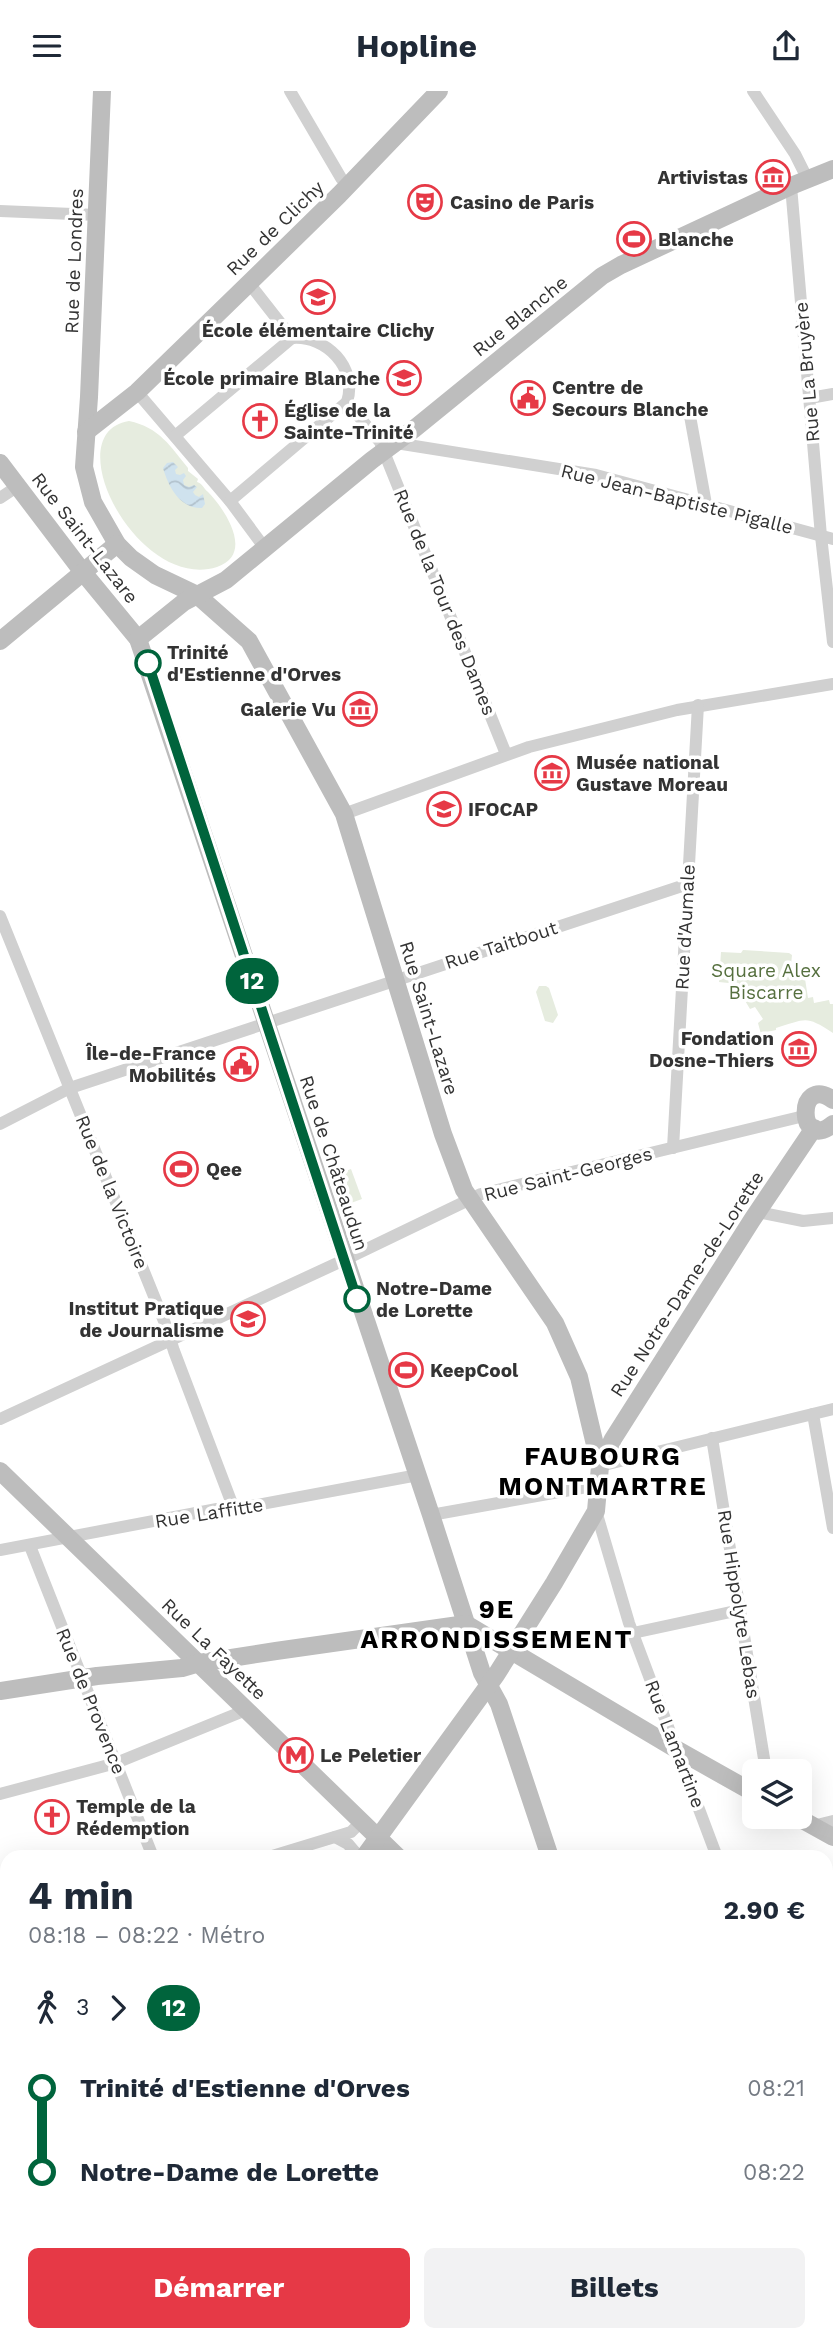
<!DOCTYPE html>
<html lang="fr">
<head>
<meta charset="utf-8">
<style>
	:root { --surface:#fff; --page:#f2f2f3; --text:#1f2937; --muted:#747a83; --accent:#e63946 }
	body { margin:0; font-family:"Work Sans",sans-serif; background:var(--page); color:var(--text); height:100vh; display:flex; flex-direction:column; font-size:26px; white-space:nowrap }
	* { box-sizing:border-box; margin:0 }
	p { font-size:23px; color:var(--muted) }
	.icon { flex:none; width:38px; height:38px; fill:none; stroke:currentColor; stroke-width:2; stroke-linecap:round; stroke-linejoin:round }
	.map { position:relative; flex:1; overflow:hidden }
	.side { position:absolute; left:0px; top:1759px; width:833px; height:492px; display:flex; flex-direction:column; background:var(--surface); border-radius:21px 21px 0 0; box-shadow:0 7px 28px #0002 }
	.side>* { flex:none }
	.badge { padding:0 14px; border-radius:23px; font-size:24px; line-height:46px }
	.controls { position:absolute; left:742px; top:1668px; display:grid; gap:14px }
	.controls a { display:grid; place-items:center; width:70px; height:70px; border-radius:10px; background:var(--surface); box-shadow:0 7px 28px #0002; font-size:35px }
	.map>.badge { position:absolute; translate:-50% -50%; box-shadow:0 0 0 4px #fff }
	.legs { display:flex; align-items:center; gap:10px; height:77px; padding:0 28px; font-size:23px }
	.legs p { margin-inline-start:auto }
	.summary { display:flex; align-items:center; justify-content:space-between; height:119px; padding:0 28px }
	h1 { font-size:38px; font-weight:700; line-height:52px }
	.cta { display:flex; gap:14px; margin-top:auto; padding:14px 28px }
	.cta a { flex:1; height:80px; border-radius:10px; background:var(--accent); color:#fff; font-size:28px; font-weight:700; line-height:80px; text-align:center }
	.cta a+a { background:var(--page); color:var(--text) }
	ul { padding:0 28px; list-style:none }
	li { display:flex; align-items:center; gap:24px; height:84px; font-size:26px }
	li i { display:grid; place-items:center; width:10px; height:100%; margin:0 9px; background:currentColor }
	li i::after { content:''; width:18px; height:18px; margin:-9px; border:5px solid; border-radius:50%; background:var(--surface) }
	li p { margin-inline-start:auto }
	li:first-child i { background:linear-gradient(#0000 50%,currentColor 0) }
	li:last-child i { background:linear-gradient(currentColor 50%,#0000 0) }
	header { display:flex; justify-content:space-between; align-items:center; height:91px; padding:0 28px; background:var(--surface); font-size:32px; font-weight:700 }
	.map>svg:first-child { display:block }
	.green { fill:#e6ecdf }
	.water { fill:url(#water-waves) }
	.lines { fill:none; stroke-linecap:round; stroke-linejoin:round }
	.street { stroke:#d0d0d0; stroke-width:12 }
	.secondary { stroke:#bdbdbd; stroke-width:18 }
	.line-1-casing { stroke:#fff; stroke-width:16 }
	.line-1 { stroke:#00643c; stroke-width:10 }
	.stop-1-dot { fill:#fff; stroke:#00643c; stroke-width:3.5 }
	.labels { text-anchor:middle; dominant-baseline:central; stroke-width:7; stroke-linejoin:round; paint-order:stroke }
	.poi-label { font-size:19px; font-weight:bold; fill:#333; stroke:#fff; text-anchor:start }
	.street-label { font-size:19px; fill:#333; stroke:#fff }
	.stop-label { font-size:19px; font-weight:bold; fill:#333; stroke:#fff; text-anchor:start }
	.park-label { font-size:19px; fill:#56703f; stroke:#fff }
	.district-label { font-size:26px; font-weight:bold; letter-spacing:2px; fill:#000; stroke:#fff }
</style>
</head>
<body>
<header><svg class="icon" aria-label="menu" viewBox="0 0 24 24"><path d="M4 6h16M4 12h16M4 18h16"/></svg>Hopline<svg class="icon" aria-label="share" viewBox="0 0 24 24"><path d="M12 15V3M7 8l5-5 5 5M5 13v7h14v-7"/></svg></header>
<div class="map">
<svg width="833" height="2250" viewBox="0 0 833 2250">
	<defs>
		<pattern id="water-waves" width="16" height="10" patternUnits="userSpaceOnUse" patternTransform="scale(1.75)"><rect width="16" height="10" fill="#cfe2ee"/><path d="M0 5q4-4 8 0t8 0" fill="none" stroke="#b2c2cd"/></pattern>
	</defs>
	<rect width="100%" height="100%" fill="#fff"/>
	<g class="green">
		<path d="M129 330C159 336 171 356 188 377V380L198 388 197 391C203 393 203 397 208 401 223 416 256 463 217 476 138 501 55 342 129 330Z"/>
		<path d="M743 859 789 862 792 864 791 874 803 875 808 907 813 906 814 912 829 909 830 913H833V942C805 924 807 928 776 937V939L767 941 768 945 762 947 758 932 763 928 755 916 750 918 738 898V893L719 891 721 861 741 862Z"/>
		<path d="M539 895H546L549 897 558 924 553 932 545 930 536 901Z"/>
		<path d="M351 1078 362 1108 351 1112 340 1082Z"/>
	</g>
	<path class="water" d="M173 371 178 376 175 379 176 383 180 384 184 382 186 385 183 389 184 394 189 396 194 394 197 396 193 401 195 404 199 406 203 403 205 413 202 417C179 418 168 394 163 377L167 372Z"/>
	<g class="lines">
		<g class="street">
			<path d="M290 0 341 87 348 95"/>
			<path d="M753 0 795 63 808 89"/>
			<path d="M791 95 821 445 833 551"/>
			<path d="M0 120 97 124"/>
			<path d="M249 192 292 247C326 244 358 277 347 311L380 351 506 663"/>
			<path d="M137 301 230 410 264 456"/>
			<path d="M810 307 833 303"/>
			<path d="M690 325 706 413"/>
			<path d="M175 345 292 247"/>
			<path d="M396 352 596 384 833 448"/>
			<path d="M0 407 18 395"/>
			<path d="M230 410 347 311"/>
			<path d="M344 723 529 656 677 619 833 593"/>
			<path d="M0 825 166 1235 174 1260 234 1418"/>
			<path d="M0 1033 70 997 688 793"/>
			<path d="M673 1057 698 614"/>
			<path d="M757 1121 803 1130 833 1127"/>
			<path d="M813 1323 833 1437"/>
			<path d="M0 1328 344 1169 481 1103 804 1025"/>
			<path d="M712 1347 766 1680"/>
			<path d="M600 1375 833 1318"/>
			<path d="M596 1420 629 1532 717 1766"/>
			<path d="M431 1424 598 1394"/>
			<path d="M30 1455 153 1766"/>
			<path d="M0 1459 217 1418 246 1416 418 1384"/>
			<path d="M633 1542 740 1519"/>
			<path d="M0 1703 116 1672 246 1619"/>
			<path d="M813 1735 833 1730"/>
			<path d="M335 1746 348 1753 359 1766"/>
			<path d="M269 1766 351 1741 361 1731"/>
			<path d="M0 1844 7 1842"/>
			<path d="M0 1853 7 1885"/>
			<path d="M0 1901H7"/>
			<path d="M826 2006 833 2023"/>
			<path d="M826 2046 833 2047"/>
			<path d="M37 2244 39 2250"/>
			<path d="M139 2244 142 2250"/>
			<path d="M218 2244 230 2250"/>
			<path d="M365 2250 383 2244"/>
			<path d="M806 2250 823 2244"/>
		</g>
		<g class="secondary">
			<path d="M102 0 89 306 84 376 93 411 117 453 131 467 155 484 197 504 249 550 344 723 443 1043 464 1099 555 1232 579 1286 600 1375"/>
			<path d="M86 341 137 301 242 199 339 104 439 0"/>
			<path d="M0 372 82 480 138 548 431 1424 482 1582 499 1613 550 1766"/>
			<path d="M138 548 184 511 226 489 372 369 414 338 602 185 621 174 791 95 833 78"/>
			<path d="M0 550 117 453"/>
			<path d="M833 1009C796 982 797 1062 833 1033"/>
			<path d="M0 1380 398 1766"/>
			<path d="M466 1533 676 1658 754 1702"/>
			<path d="M0 1600 97 1585 182 1577 199 1572 276 1560 466 1533"/>
			<path d="M797 1726 833 1746"/>
			<path d="M364 1766 496 1584 554 1492 596 1420 600 1375 613 1348 752 1129 814 1037"/>
			<path d="M826 2188 833 2195"/>
			<path d="M0 2242 7 2238"/>
		</g>
	</g>
	<g class="lines">
		<g class="line-1-casing">
			<path id="line-1" d="M148 572 357 1208"/>
		</g>
		<use href="#line-1" class="line-1"/>
	</g>
	<defs>
		<g id="museum-ring" transform="scale(1.75)"><circle r="9.5" fill="#fff" stroke="#e63946" stroke-width="1.5"/><path d="M0-6L6-3V-2H-6V-3ZM-5-1h2V3h-2ZM-1-1h2V3h-2ZM3-1h2V3H3ZM-6 4H6V6H-6Z" fill="#e63946"/></g>
		<g id="theatre-ring" transform="scale(1.75)"><circle r="9.5" fill="#fff" stroke="#e63946" stroke-width="1.5"/><path d="M-5-5.5Q0-4 5-5.5V0Q5 5 0 6Q-5 5-5 0ZM-3.3-2.5H-1v1.5H-3.3ZM1-2.5H3.3v1.5H1ZM-2.8 1Q0 5.5 2.8 1Z" fill="#e63946"/></g>
		<g id="stadium-ring" transform="scale(1.75)"><circle r="9.5" fill="#fff" stroke="#e63946" stroke-width="1.5"/><path d="M0-5a6.5 5 0 1 0 0 10a6.5 5 0 1 0 0-10ZM-3.5-1.8h7v3.6h-7Z" fill="#e63946"/></g>
		<g id="school-ring" transform="scale(1.75)"><circle r="9.5" fill="#fff" stroke="#e63946" stroke-width="1.5"/><path d="M0-5L7-2L0 1L-7-2ZM-4 1L0 2.5L4 1V4Q0 6-4 4Z" fill="#e63946"/></g>
		<g id="civic-ring" transform="scale(1.75)"><circle r="9.5" fill="#fff" stroke="#e63946" stroke-width="1.5"/><path d="M-.6-6.5H3V-4.5H.6V-3L4-1V1h2V6H-6V1h2V-1L-.6-3ZM-1.2 2.5V6h2.4V2.5Z" fill="#e63946"/></g>
		<g id="church-ring" transform="scale(1.75)"><circle r="9.5" fill="#fff" stroke="#e63946" stroke-width="1.5"/><path d="M-1.2-6h2.4v3.5h3.3v2.4h-3.3V6h-2.4V-.1h-3.3v-2.4h3.3Z" fill="#e63946"/></g>
		<g id="university-ring" transform="scale(1.75)"><circle r="9.5" fill="#fff" stroke="#e63946" stroke-width="1.5"/><path d="M0-5L7-2L0 1L-7-2ZM-4 1L0 2.5L4 1V4Q0 6-4 4Z" fill="#e63946"/></g>
		<g id="metro-ring" transform="scale(1.75)"><circle r="9.5" fill="#fff" stroke="#e63946" stroke-width="1.5"/><path d="M-5.5 5V-5H-3L0 0L3-5H5.5V5H3V-.5L0 4L-3-.5V5Z" fill="#e63946"/></g>
	</defs>
	<g fill-rule="evenodd">
		<use href="#museum-ring" x="773" y="86"/>
		<use href="#theatre-ring" x="425" y="111"/>
		<use href="#stadium-ring" x="634" y="148"/>
		<use href="#school-ring" x="318" y="206"/>
		<use href="#school-ring" x="404" y="287"/>
		<use href="#civic-ring" x="528" y="307"/>
		<use href="#church-ring" x="260" y="330"/>
		<use href="#museum-ring" x="360" y="618"/>
		<use href="#museum-ring" x="552" y="682"/>
		<use href="#university-ring" x="444" y="718"/>
		<use href="#museum-ring" x="799" y="958"/>
		<use href="#civic-ring" x="241" y="973"/>
		<use href="#stadium-ring" x="181" y="1078"/>
		<use href="#university-ring" x="248" y="1228"/>
		<use href="#stadium-ring" x="406" y="1279"/>
		<use href="#metro-ring" x="296" y="1664"/>
		<use href="#church-ring" x="52" y="1726"/>
	</g>
	<g class="stop-1-dot">
		<circle cx="148" cy="572" r="12"/>
		<circle cx="357" cy="1208" r="12"/>
	</g>
	<g class="labels">
		<g class="poi-label">
			<text x="748" y="86" text-anchor="end">Artivistas</text>
			<text x="450" y="111">Casino de Paris</text>
			<text x="658" y="148">Blanche</text>
			<text x="318" y="239" text-anchor="middle">École élémentaire Clichy</text>
			<text x="380" y="287" text-anchor="end">École primaire Blanche</text>
			<text x="552" y="296">Centre de<tspan x="552" dy="22">Secours Blanche</tspan></text>
			<text x="284" y="319">Église de la<tspan x="284" dy="22">Sainte-Trinité</tspan></text>
			<text x="336" y="618" text-anchor="end">Galerie Vu</text>
			<text x="576" y="671">Musée national<tspan x="576" dy="22">Gustave Moreau</tspan></text>
			<text x="468" y="718">IFOCAP</text>
			<text x="774" y="947" text-anchor="end">Fondation<tspan x="774" dy="22">Dosne-Thiers</tspan></text>
			<text x="216" y="962" text-anchor="end">Île-de-France<tspan x="216" dy="22">Mobilités</tspan></text>
			<text x="206" y="1078">Qee</text>
			<text x="224" y="1217" text-anchor="end">Institut Pratique<tspan x="224" dy="22">de Journalisme</tspan></text>
			<text x="430" y="1279">KeepCool</text>
			<text x="320" y="1664">Le Peletier</text>
			<text x="76" y="1715">Temple de la<tspan x="76" dy="22">Rédemption</tspan></text>
		</g>
		<g class="street-label">
			<text transform="translate(275 137) rotate(-44)">Rue de Clichy</text>
			<text transform="translate(74 170) rotate(-88)">Rue de Londres</text>
			<text transform="translate(520 225) rotate(-39)">Rue Blanche</text>
			<text transform="translate(807 281) rotate(-95)">Rue La Bruyère</text>
			<text transform="translate(677 408) rotate(14)">Rue Jean-Baptiste Pigalle</text>
			<text transform="translate(85 447) rotate(52)">Rue Saint-Lazare</text>
			<text transform="translate(445 511) rotate(68)">Rue de la Tour des Dames</text>
			<text transform="translate(685 836) rotate(-87)">Rue d'Aumale</text>
			<text transform="translate(501 854) rotate(-18)">Rue Taitbout</text>
			<text transform="translate(429 927) rotate(73)">Rue Saint-Lazare</text>
			<text transform="translate(334 1072) rotate(72)">Rue de Châteaudun</text>
			<text transform="translate(568 1083) rotate(-14)">Rue Saint-Georges</text>
			<text transform="translate(112 1101) rotate(68)">Rue de la Victoire</text>
			<text transform="translate(687 1193) rotate(-57)">Rue Notre-Dame-de-Lorette</text>
			<text transform="translate(209 1422) rotate(-9)">Rue Laffitte</text>
			<text transform="translate(739 1513) rotate(81)">Rue Hippolyte Lebas</text>
			<text transform="translate(214 1558) rotate(44)">Rue La Fayette</text>
			<text transform="translate(91 1610) rotate(68)">Rue de Provence</text>
			<text transform="translate(675 1653) rotate(69)">Rue Lamartine</text>
		</g>
		<g class="stop-label">
			<text x="167" y="561">Trinité<tspan x="167" dy="22">d'Estienne d'Orves</tspan></text>
			<text x="376" y="1197">Notre-Dame<tspan x="376" dy="22">de Lorette</tspan></text>
		</g>
		<g class="park-label">
			<text x="766" y="879">Square Alex<tspan x="766" dy="22">Biscarre</tspan></text>
		</g>
		<g class="district-label">
			<text x="603" y="1365">FAUBOURG<tspan x="603" dy="30">MONTMARTRE</tspan></text>
			<text x="497" y="1518">9E<tspan x="497" dy="30">ARRONDISSEMENT</tspan></text>
		</g>
	</g>
</svg>
<div class="controls">
<a><svg class="icon" aria-label="layers" viewBox="0 0 24 24"><path d="M12 4l9 5-9 5-9-5zM3 14l9 5 9-5"/></svg></a>
</div>
<b class="badge" style="left:252px;top:890px;background:#00643c;color:#fff">12</b>
<section class="side">
<div class="summary"><div><h1>4 min</h1><p>08:18 – 08:22 · Métro</p></div><b>2.90 €</b></div>
<div class="legs"><svg class="icon" aria-label="walk" viewBox="0 0 24 24"><circle cx="13" cy="4" r="2"/><path d="M13 8l-2 6 4 7M11 14l-3 7M7 12l3-4h3l4 4"/></svg>3<svg class="icon" aria-label="forward" viewBox="0 0 24 24"><path d="M9 5l7 7-7 7"/></svg><b class="badge" style="background:#00643c;color:#fff">12</b></div>
<ul>
<li><i style="color:#00643c"></i><b>Trinité d'Estienne d'Orves</b><p>08:21</p></li>
<li><i style="color:#00643c"></i><b>Notre-Dame de Lorette</b><p>08:22</p></li>
</ul>
<div class="cta"><a>Démarrer</a><a>Billets</a></div>
</section>
</div>
</body>
</html>
